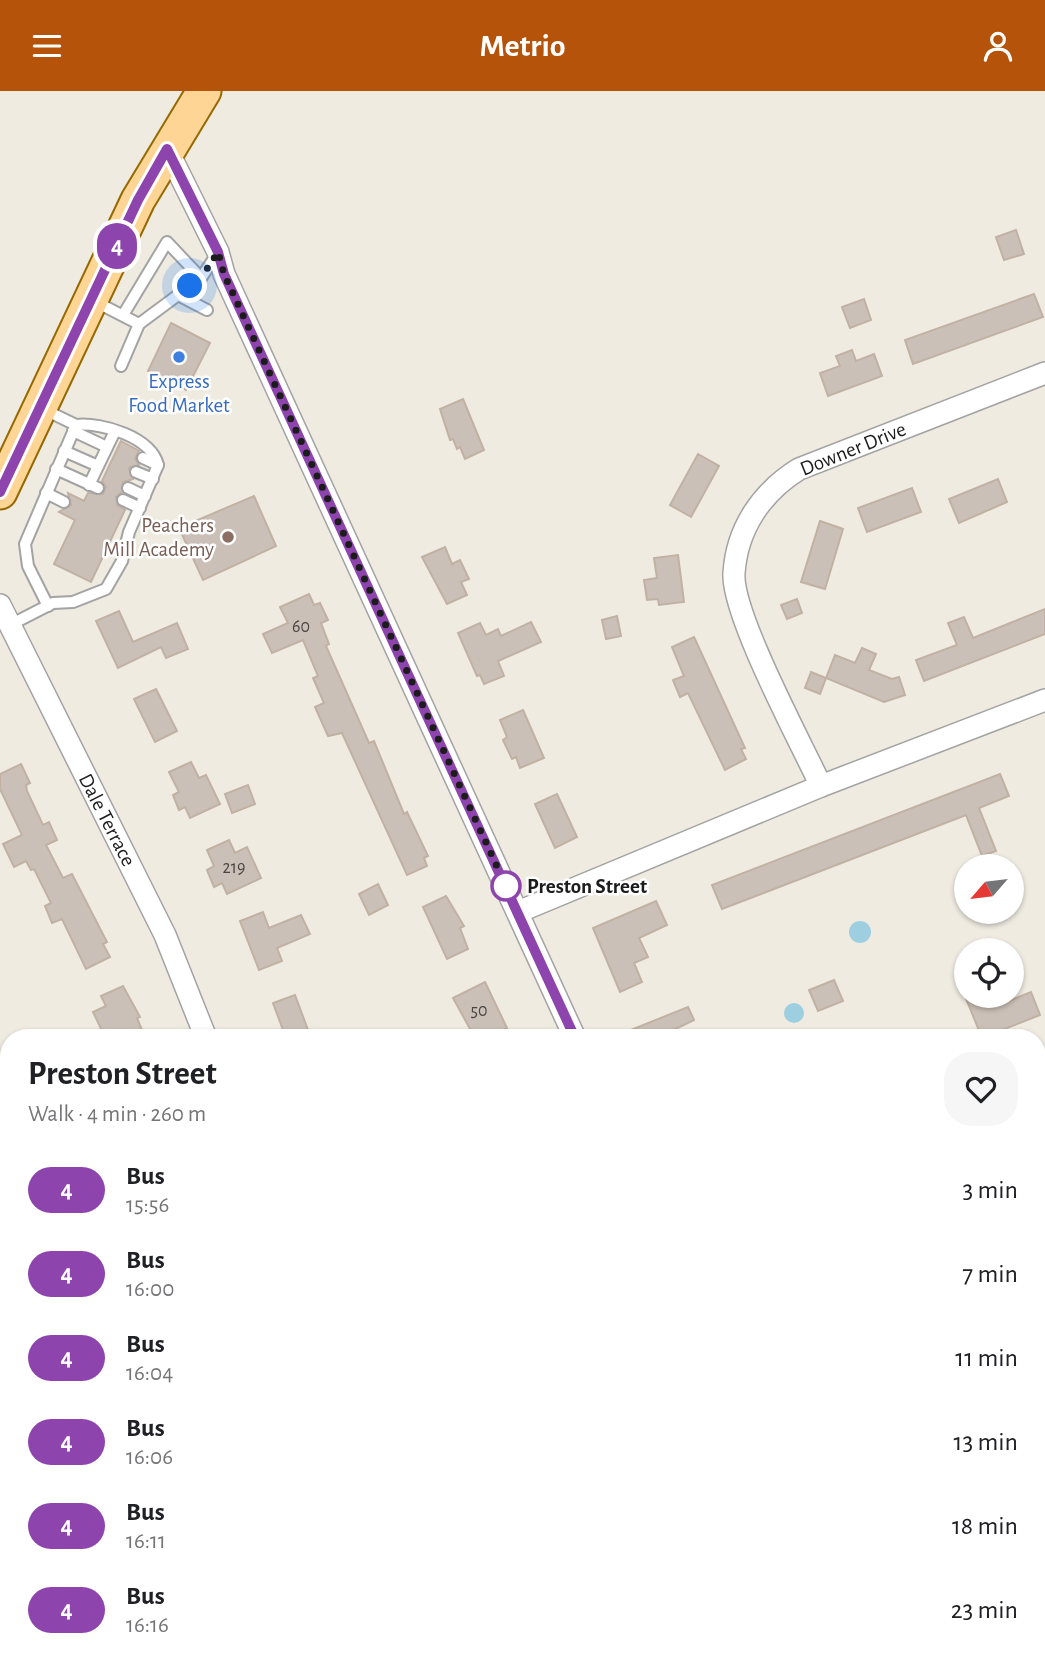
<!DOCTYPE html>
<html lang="en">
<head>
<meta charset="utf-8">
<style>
	:root { --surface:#fff; --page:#f6f6f6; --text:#202124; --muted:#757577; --accent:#b45309 }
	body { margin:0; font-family:"Alegreya Sans",sans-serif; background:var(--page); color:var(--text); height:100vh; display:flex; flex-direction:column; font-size:26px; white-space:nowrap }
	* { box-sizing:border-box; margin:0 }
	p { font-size:23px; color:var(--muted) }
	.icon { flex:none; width:38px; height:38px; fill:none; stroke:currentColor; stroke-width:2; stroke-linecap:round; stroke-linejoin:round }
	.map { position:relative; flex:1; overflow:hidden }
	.drawer { position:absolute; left:0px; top:938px; width:1046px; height:639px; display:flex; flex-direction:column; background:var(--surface); border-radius:28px 28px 0 0; box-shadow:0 2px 5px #0004 }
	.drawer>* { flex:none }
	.badge { padding:0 14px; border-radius:23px; font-size:24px; line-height:46px }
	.needle { width:46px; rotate:242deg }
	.fabs { position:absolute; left:954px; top:763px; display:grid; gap:14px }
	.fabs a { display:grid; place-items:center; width:70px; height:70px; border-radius:50%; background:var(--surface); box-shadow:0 2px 5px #0004; font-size:35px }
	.you { position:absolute; width:35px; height:35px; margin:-18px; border:5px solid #fff; border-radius:50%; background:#1a73e8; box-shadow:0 0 0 10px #1a73e833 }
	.map>.badge { position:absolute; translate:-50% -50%; box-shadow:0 0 0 4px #fff }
	.round { display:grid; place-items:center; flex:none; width:74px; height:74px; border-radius:28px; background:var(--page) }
	.summary { display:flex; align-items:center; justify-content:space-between; height:119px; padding:0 28px }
	h1 { font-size:33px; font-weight:700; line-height:52px }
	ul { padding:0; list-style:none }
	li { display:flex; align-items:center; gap:21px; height:84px; padding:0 28px }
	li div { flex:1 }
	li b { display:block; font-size:26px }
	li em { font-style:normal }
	li .badge { min-width:77px; font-weight:700; text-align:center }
	header { display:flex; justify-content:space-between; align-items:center; height:91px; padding:0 28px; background:var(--accent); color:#fff; font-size:32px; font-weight:700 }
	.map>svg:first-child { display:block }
	.water { fill:#9ecfe0 }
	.building { fill:#cbc0b7; stroke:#c1b1a3; stroke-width:2 }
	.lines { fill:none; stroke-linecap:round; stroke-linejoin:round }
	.service-casing { stroke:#a3a3a3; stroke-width:14 }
	.minor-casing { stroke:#a3a3a3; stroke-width:24 }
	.primary-casing { stroke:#956900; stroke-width:37 }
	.service { stroke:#fff; stroke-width:10 }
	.minor { stroke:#fff; stroke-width:21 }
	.primary { stroke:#ffd596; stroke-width:33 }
	.line-casing { stroke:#fff; stroke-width:16 }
	.line { stroke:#8e44ad; stroke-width:10 }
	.walk { stroke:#1c1c1c; stroke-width:7; stroke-dasharray:0 12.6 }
	.shop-dot { fill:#3f7fe0; stroke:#fff; stroke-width:2.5 }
	.education-dot { fill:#8d6e63; stroke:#fff; stroke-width:2.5 }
	.stop-dot { fill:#fff; stroke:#8e44ad; stroke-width:3.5 }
	.labels { text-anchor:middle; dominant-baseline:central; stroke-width:5; stroke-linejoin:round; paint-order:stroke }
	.number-label { font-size:18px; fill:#484543 }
	.shop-label { font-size:21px; fill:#366cbe; stroke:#fff }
	.street-label { font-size:21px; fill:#1c1c1c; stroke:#fff }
	.education-label { font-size:21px; fill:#785e54; stroke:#fff; text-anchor:end }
	.stop-label { font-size:21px; font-weight:bold; fill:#1c1c1c; stroke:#fff; text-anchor:start }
</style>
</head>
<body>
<header><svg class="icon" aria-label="menu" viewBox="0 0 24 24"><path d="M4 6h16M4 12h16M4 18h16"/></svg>Metrio<svg class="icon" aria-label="person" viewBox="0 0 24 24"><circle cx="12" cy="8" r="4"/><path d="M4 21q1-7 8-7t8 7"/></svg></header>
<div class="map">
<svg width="1045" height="1576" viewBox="0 0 1045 1576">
	<rect width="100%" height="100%" fill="#efebe1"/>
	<g class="water">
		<circle cx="860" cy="841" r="11"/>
		<circle cx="794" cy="922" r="10"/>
	</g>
	<g class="building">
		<path d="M1016 139 1024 163 1004 169 996 146Z"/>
		<path d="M1034 203 1043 226 913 273 905 249Z"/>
		<path d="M864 208 871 229 850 237 842 216Z"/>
		<path d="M171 232 210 252 186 299 148 280Z"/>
		<path d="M852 259 856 270 874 263 882 285 828 305 820 282 840 275 836 265Z"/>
		<path d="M463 308 484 359 465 368 460 356 457 358 453 348 450 349 440 318Z"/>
		<path d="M121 350 139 360 135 367 139 374 129 377 133 388 123 391 122 401 116 406 117 414 125 419 91 491 54 473 75 429 59 421 71 414 68 402 84 410 88 402 103 403 106 396 102 390Z"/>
		<path d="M698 363 719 375 691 426 670 414Z"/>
		<path d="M998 388 1007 411 959 432 949 408Z"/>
		<path d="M912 397 921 421 867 441 858 417Z"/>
		<path d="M254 405 276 455 203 489 179 437Z"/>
		<path d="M820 430 843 438 825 498 801 491Z"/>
		<path d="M445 456 452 473 460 469 469 488 461 491 467 504 447 513 422 466Z"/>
		<path d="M678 464 684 511 659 514 658 508 647 509 644 489 657 487 654 467Z"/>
		<path d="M309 503 314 514 320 512 328 529 321 532 329 553 326 555 369 652 374 650 404 723 407 721 428 765 424 767 427 775 407 784 342 642 328 645 315 616 324 612 313 587 318 585 303 549 272 562 263 543 288 532 280 516Z"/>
		<path d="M797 508 802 522 787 528 781 514Z"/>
		<path d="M1045 518V543L924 590 916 569 957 554 948 532 964 526 973 547Z"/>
		<path d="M119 520 133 551 177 532 188 558 166 567 161 556 118 577 96 530Z"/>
		<path d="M617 525 621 545 606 548 602 529Z"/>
		<path d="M531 531 541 551 498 570 504 585 484 593 480 584 477 585 458 542 480 532 486 544 498 538 501 545Z"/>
		<path d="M694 546 745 657 741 658 746 668 725 679 688 602 680 606 673 589 684 585 672 556Z"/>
		<path d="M862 557 876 563 869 579 892 588 899 586 905 604 884 611 826 587 835 564 855 572Z"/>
		<path d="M811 581 826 587 820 603 805 597Z"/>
		<path d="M156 598 177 640 155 651 134 608Z"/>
		<path d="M523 619 544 667 520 677 516 666 512 668 503 649 507 646 500 629Z"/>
		<path d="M191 671 199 687 206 684 220 713 190 727 185 716 179 719 173 704 179 701 169 681Z"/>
		<path d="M21 673 30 692 26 694 27 700 43 734 49 731 57 749 46 754 63 787 72 783 107 851 103 853 110 866 86 878 62 828 52 832 45 815 51 812 34 778 31 779 26 770 14 776 3 753 22 744 0 698V683Z"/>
		<path d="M1000 683 1009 705 979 717 996 760 982 765 966 724 722 818 712 794Z"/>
		<path d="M248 694 255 713 232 722 225 703Z"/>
		<path d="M557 703 577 746 555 757 535 713Z"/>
		<path d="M229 749 235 762 247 756 261 787 227 803 222 792 214 796 207 779 214 775 207 759Z"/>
		<path d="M378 793 388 814 369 824 359 803Z"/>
		<path d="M446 805 464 835 460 837 468 858 447 868 423 816Z"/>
		<path d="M656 810 667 834 639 847 648 866 634 872 642 891 620 901 593 837Z"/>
		<path d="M263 821 269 837 301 824 310 843 277 857 282 870 259 879 240 830Z"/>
		<path d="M834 889 843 910 818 920 809 899Z"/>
		<path d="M485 891 507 937 487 947H475L453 907Z"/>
		<path d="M123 895 140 926 137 927 142 939 124 947H119L115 939 104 944 93 921 106 915 101 905Z"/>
		<path d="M1031 901 1040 924 982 947 965 905H1001L1004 912Z"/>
		<path d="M295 904 311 947H286L273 912Z"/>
		<path d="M688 916 694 929 665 943 667 947H611Z"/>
	</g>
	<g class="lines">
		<g class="service-casing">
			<g id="service">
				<path d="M178 204 207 219"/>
				<path d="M94 210 139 233 121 275"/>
				<path d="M123 224 167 151 201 187"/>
				<path d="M139 233 201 187 217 163"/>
				<path d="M43 318 76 334 25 453 28 475 48 515"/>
				<path d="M73 340 107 356"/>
				<path d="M64 360 98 375"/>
				<path d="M143 367 158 374"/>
				<path d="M56 378 98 397"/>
				<path d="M136 381 153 388"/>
				<path d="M89 394 115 340"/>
				<path d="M128 397 145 405"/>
				<path d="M46 402 64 411"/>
				<path d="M123 409 140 417"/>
				<path d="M10 534 53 512 73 511 106 498 122 470 129 441 158 374C151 346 102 331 76 334"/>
			</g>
		</g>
		<g class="minor-casing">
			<g id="minor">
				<path d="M167 58 218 161 224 183 575 947"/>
				<path d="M0 514 165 844 206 947"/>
				<path d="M821 695C801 652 731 522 734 482 737 437 762 401 799 378L1045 282"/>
				<path d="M518 821 821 695 1045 609"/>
				<path d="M1038 983 1045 981"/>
				<path d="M0 1330 9 1349"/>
				<path d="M1038 1335 1045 1333"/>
				<path d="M108 1568 111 1576"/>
				<path d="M471 1568 475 1576"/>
				<path d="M855 1568 858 1576"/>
				<path d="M425 1576 443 1568"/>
			</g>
		</g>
		<g class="primary-casing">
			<path id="primary" d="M0 401 138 109 204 0"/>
		</g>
		<use href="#service" class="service"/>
		<use href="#minor" class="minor"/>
		<use href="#primary" class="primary"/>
	</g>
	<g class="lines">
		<g class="line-casing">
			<path id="line" d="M0 401 138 109 167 58 218 161 224 183 575 947"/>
		</g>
		<use href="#line" class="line"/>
		<path class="walk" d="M190 195 201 187 218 161 224 183 506 795"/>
	</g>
	<circle class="shop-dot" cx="179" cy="266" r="7"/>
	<circle class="education-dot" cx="228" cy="446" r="7"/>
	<circle class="stop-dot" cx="506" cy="795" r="14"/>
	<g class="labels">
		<g class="number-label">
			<text x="301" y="536">60</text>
			<text x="234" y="777">219</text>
			<text x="479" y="920">50</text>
		</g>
		<g class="shop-label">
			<text x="179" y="290">Express<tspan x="179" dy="24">Food Market</tspan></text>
		</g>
		<g class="street-label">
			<text transform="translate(853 358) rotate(-22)">Downer Drive</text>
			<text transform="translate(107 729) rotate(63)">Dale Terrace</text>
		</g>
		<g class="education-label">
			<text x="214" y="434">Peachers<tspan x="214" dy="24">Mill Academy</tspan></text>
		</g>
		<g class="stop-label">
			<text x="527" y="795">Preston Street</text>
		</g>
	</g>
</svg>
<div class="fabs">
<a><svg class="needle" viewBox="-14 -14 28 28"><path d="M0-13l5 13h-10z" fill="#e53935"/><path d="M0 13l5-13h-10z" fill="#757577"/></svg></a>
<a><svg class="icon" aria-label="locate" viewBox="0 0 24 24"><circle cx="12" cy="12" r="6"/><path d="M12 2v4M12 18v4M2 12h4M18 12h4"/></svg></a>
</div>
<div class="you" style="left:190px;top:195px"></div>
<b class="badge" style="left:117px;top:155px;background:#8e44ad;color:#fff">4</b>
<section class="drawer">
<div class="summary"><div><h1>Preston Street</h1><p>Walk · 4 min · 260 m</p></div><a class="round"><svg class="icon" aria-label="heart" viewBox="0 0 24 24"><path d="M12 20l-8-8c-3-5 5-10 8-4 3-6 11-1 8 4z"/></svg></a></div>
<ul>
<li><span class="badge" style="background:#8e44ad;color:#fff">4</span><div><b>Bus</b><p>15:56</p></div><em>3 min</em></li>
<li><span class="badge" style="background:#8e44ad;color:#fff">4</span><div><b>Bus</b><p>16:00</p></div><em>7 min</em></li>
<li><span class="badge" style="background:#8e44ad;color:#fff">4</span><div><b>Bus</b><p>16:04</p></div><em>11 min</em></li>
<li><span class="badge" style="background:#8e44ad;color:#fff">4</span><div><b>Bus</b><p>16:06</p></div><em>13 min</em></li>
<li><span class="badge" style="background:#8e44ad;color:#fff">4</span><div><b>Bus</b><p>16:11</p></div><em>18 min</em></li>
<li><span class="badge" style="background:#8e44ad;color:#fff">4</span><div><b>Bus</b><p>16:16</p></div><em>23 min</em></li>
</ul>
</section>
</div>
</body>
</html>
